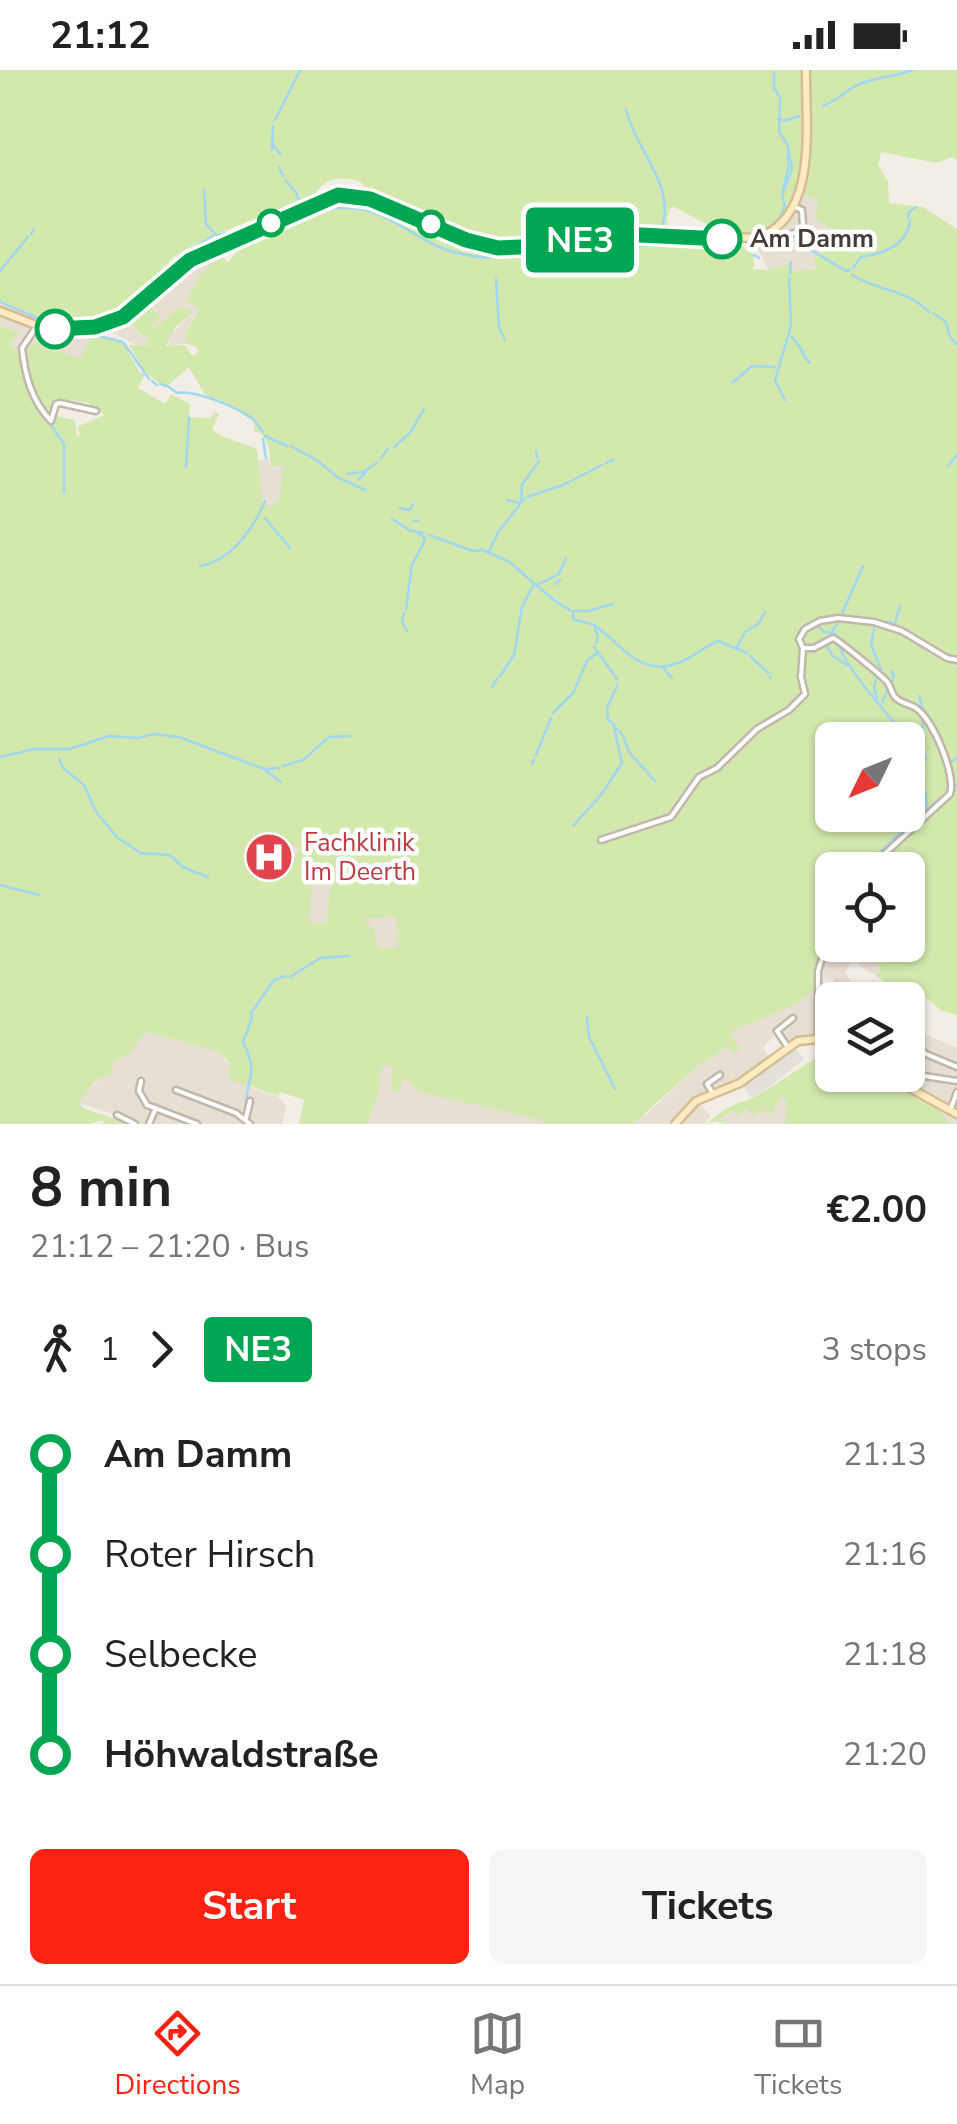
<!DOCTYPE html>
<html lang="en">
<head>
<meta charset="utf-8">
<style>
	:root { --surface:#fff; --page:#f6f6f6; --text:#222; --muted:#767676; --line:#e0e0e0; --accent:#fd2212 }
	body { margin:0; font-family:"Nunito Sans",sans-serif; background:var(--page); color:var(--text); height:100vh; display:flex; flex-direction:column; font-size:38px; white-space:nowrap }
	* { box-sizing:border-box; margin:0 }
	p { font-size:32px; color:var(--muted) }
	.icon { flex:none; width:55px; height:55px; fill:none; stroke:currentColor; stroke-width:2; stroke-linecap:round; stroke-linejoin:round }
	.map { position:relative; height:1054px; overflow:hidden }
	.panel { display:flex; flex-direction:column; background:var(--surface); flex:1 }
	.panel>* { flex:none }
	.badge { padding:0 20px; border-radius:8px; font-size:35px; line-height:65px }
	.needle { width:65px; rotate:227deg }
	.tools { position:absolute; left:815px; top:652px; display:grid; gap:20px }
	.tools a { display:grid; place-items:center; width:110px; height:110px; border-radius:15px; background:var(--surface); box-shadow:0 2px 8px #0004; font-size:50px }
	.map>.badge { position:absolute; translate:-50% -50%; box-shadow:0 0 0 5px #fff }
	.legs { display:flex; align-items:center; gap:15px; height:110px; padding:0 30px; font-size:32px }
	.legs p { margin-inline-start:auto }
	.overview { display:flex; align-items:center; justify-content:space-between; height:170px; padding:0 30px }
	h1 { font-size:55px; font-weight:700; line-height:75px }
	.cta { display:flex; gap:20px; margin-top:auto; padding:20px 30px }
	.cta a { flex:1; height:115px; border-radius:15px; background:var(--accent); color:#fff; font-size:40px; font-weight:700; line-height:115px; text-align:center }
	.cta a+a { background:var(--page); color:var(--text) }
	ul { padding:0 30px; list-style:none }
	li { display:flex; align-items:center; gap:35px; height:100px; font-size:38px }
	li i { display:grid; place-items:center; width:15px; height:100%; margin:0 12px; background:currentColor }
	li i::after { content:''; width:25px; height:25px; margin:-12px; border:8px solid; border-radius:50%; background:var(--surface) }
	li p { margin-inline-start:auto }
	li:first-child i { background:linear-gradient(#0000 50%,currentColor 0) }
	li:last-child i { background:linear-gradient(currentColor 50%,#0000 0) }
	.status { display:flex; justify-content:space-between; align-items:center; height:70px; padding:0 50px; background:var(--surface); direction:ltr }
	.status svg { height:28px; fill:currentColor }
	.tab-bar { display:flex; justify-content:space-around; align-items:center; height:140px; border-top:2px solid var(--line); background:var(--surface); font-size:28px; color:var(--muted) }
	.tab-bar a { display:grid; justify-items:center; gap:5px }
	.tab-bar .current { color:var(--accent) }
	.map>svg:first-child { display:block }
	.residential { fill:#e7dfd3 }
	.industrial { fill:#e5dfda }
	.medical { fill:#f4dad8 }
	.green { fill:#d2e8ad; fill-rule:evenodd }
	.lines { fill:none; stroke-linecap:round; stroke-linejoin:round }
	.stream { stroke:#a0d7f1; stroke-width:2.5 }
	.minor-casing { stroke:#c1b7ab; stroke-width:9 }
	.secondary-casing { stroke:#d4be94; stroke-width:11 }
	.minor { stroke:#fff; stroke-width:4 }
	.secondary { stroke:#ffebc3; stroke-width:6 }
	.line-1-casing { stroke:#fff; stroke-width:22 }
	.line-1 { stroke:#00a651; stroke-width:15 }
	.stop-1-dot { fill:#fff; stroke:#00a651; stroke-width:5 }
	.labels { text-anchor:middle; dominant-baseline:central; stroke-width:9; stroke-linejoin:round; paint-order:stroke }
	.stop-label { font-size:25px; font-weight:bold; fill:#453d35; stroke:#fff; text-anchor:start }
	.health-label { font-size:25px; fill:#be3a42; stroke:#fff; text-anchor:start }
</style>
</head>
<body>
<div class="status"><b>21:12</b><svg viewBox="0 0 49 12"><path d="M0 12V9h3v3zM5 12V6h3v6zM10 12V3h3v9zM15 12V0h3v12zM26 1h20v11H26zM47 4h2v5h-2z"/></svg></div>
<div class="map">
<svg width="957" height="1054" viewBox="0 0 957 1054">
	<rect width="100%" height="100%" fill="#f3eee5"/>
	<g class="residential">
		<path d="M802 124 819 130 840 165 817 199 792 201 788 195 768 200 754 170 783 158 798 139Z"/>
		<path d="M179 184 187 195 203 186 211 196 187 230 199 238 184 265 189 267 185 274 169 275 170 266 191 244 180 236 155 258 152 255 159 244 148 233 127 248 142 267 146 264 148 275H136L113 263 112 254 95 259 93 270 81 287 40 278 41 271 18 282 9 274 20 263 0 255V230L34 246 71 252 109 242Z"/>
		<path d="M269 389 270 396 283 395 285 405 280 429 268 439 262 431 257 390Z"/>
		<path d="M311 814H331L326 855 309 852Z"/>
		<path d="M822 846 832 848V875H872L878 884 881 900 876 906 852 891 845 903 850 910 848 921 854 928 851 930H836L833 926 836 919 834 909 821 908 819 922 816 923 817 967 790 974 778 962 763 978 772 991 698 1033 711 1046 704 1054H633L640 1043 647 1044 698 996 727 977 728 964 737 957 802 931 815 914 821 879 818 870Z"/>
		<path d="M396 847 401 864 396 866 399 877 380 878 362 849Z"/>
		<path d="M913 959 957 978V1054H950L923 1026 892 1005H908V969Z"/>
		<path d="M145 962 217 981 253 1019 277 1026 286 1036 282 1054H133L117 1045 78 1033 113 992 131 983Z"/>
		<path d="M386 993 393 998 392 1020 402 1006 543 1050V1054H367L378 1026 377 1004Z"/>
		<path d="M780 1027 787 1029 785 1054H725L721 1049 732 1041 775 1039Z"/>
	</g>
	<path class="industrial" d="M794 976 804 989 762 1023 750 1027 743 1015 768 999Z"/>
	<path class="medical" d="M263 764 299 776 295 788 287 786 278 809 259 807 250 793 257 768Z"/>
	<g class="green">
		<path d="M0 0H802C804 36 808 113 789 144 783 154 766 161 756 167L712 157 672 136 667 148 670 164 633 163 533 175 482 174 364 125 363 113C346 106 324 105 315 125L207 168 173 187 130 231 109 242 71 252 34 246 0 230Z"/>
		<path d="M809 0H957V90L952 87 936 93 881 82 878 95 888 111 889 133 923 137 957 159V945L942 941 908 913 901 923 876 906 881 897 875 891 878 884 872 875H908V800H832V848L822 846 815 917 802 931 729 963 740 979 734 983 727 977 698 996 633 1054H543L542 1050 419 1022 403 1007 399 1022 391 1020 393 999 386 994 378 1004 381 1008 378 1026 367 1054H299L304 1030 281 1022 278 1026 229 1009V992L217 981 145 962 131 983 113 992 112 1004 96 1010 79 1033 83 1038 130 1054H100L106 1053 102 1050 89 1054H0V255L21 263 9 274 18 282 41 270V278L81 287 93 264 123 273 140 303 145 304 138 318 165 334 171 324 190 334 189 347 211 348 214 342 219 344 212 360C226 370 241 372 257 379L262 431 269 438 280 429 283 396H271C269 381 270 366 254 361V352L224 332 205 325 189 297 165 318 143 300 129 275 164 276 148 275 146 265 143 267 127 248 148 233 161 247 152 255 155 258 180 236 192 243 175 258 166 276 185 275 192 286 198 282 196 277 185 273 188 267 184 266 199 239 186 230 201 204 210 196 203 186 219 178 227 193 242 176 261 166V159L321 133 322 141 352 137 355 126 480 177 497 179 621 166 718 170 719 174 741 175 754 185V197L751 199 768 200 789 194 792 201 816 199 814 186 832 178 840 166 816 149 818 130 802 124ZM71 330 88 333 105 345 81 355 78 357 80 366 77 367 75 350 54 346 53 339 60 332 70 333ZM832 670H908V745H832ZM263 764 299 777 295 788 287 786 277 809 259 807 260 795 250 792 257 768ZM312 814H331L326 854 309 852ZM396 847V859L401 863 396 866 398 877 380 878 375 870V861L364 849Z"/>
		<path d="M826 983 832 984V1005H880L937 1039 950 1054H785L787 1030 781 1027 771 1045 759 1040 754 1046 746 1039 737 1046 732 1041 721 1048 725 1054 715 1051 707 1054C729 1032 741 1035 763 1022 785 1009 804 994 826 983Z"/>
	</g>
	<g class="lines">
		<g class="stream">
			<path d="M774 2V18L780 28 779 62 787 74 792 98 782 125 785 136 777 153"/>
			<path d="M823 36C836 32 845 21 857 15 875 7 895 7 913 0"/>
			<path d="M626 39C635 80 678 117 661 160"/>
			<path d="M778 49 785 51 799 46"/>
			<path d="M275 50 300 0"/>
			<path d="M273 75 281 85"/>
			<path d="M272 79 273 56"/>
			<path d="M279 97 283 106"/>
			<path d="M285 110 296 122 301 136"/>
			<path d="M204 120 206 154 217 166"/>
			<path d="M783 121 789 93 787 86"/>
			<path d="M908 148 909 142 916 137"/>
			<path d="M279 153C289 154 297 148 307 144 321 138 338 137 353 138 387 141 413 167 444 179 485 194 518 185 558 183 580 181 598 186 618 176L701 175"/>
			<path d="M253 157 264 146 274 147"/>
			<path d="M248 158 251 157"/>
			<path d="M31 164 34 159"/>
			<path d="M218 165 245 158"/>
			<path d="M804 176 846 201 850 200"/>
			<path d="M732 177 740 178"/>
			<path d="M774 178V174"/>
			<path d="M181 185 213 166"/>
			<path d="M754 185 759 188"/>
			<path d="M174 198 176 194"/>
			<path d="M853 198 861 187C883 184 907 176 910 151"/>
			<path d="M0 201 28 167"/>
			<path d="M790 203 791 192"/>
			<path d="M852 205C877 221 905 218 929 242"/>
			<path d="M496 209 499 258 505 270"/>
			<path d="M139 231C148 216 160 212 173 199"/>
			<path d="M0 232 35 247 74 255"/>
			<path d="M933 243 946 252 950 267 957 274"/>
			<path d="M92 249 110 248"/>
			<path d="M79 261 123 272 149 309"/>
			<path d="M791 267C802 275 801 285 810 293"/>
			<path d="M152 311 157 315"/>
			<path d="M733 312 752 296 775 297"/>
			<path d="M160 314 167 316"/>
			<path d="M169 317 177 323C194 319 239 338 253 349 257 353 259 358 263 362"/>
			<path d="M785 330 775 310 791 256 789 208"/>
			<path d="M48 351 64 374V422"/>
			<path d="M265 366 287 376"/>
			<path d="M263 369 266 388"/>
			<path d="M290 376 317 390 337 407 365 420"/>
			<path d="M394 377 410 363 424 339"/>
			<path d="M536 381 537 387"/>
			<path d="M381 388 388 379"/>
			<path d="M606 393 613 390"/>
			<path d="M948 396 957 385"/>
			<path d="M186 397 189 348"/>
			<path d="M347 404 363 402 377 393"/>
			<path d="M359 409 366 402"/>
			<path d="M527 427 563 415 602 395"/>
			<path d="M507 430 519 433"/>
			<path d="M521 431 522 415 539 391"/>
			<path d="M400 438 410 440 413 434"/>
			<path d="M265 448 290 478"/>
			<path d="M392 449 409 460 423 463"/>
			<path d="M414 451H418"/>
			<path d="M429 465 473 481 482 480 508 491 555 531 573 542V549L594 555 598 567 596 573"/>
			<path d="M489 481 499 461 524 429"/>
			<path d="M200 496C231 491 254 458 265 431"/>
			<path d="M555 514 560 510"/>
			<path d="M537 515 559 504 566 488"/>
			<path d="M406 539 412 495 424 472 425 468 418 463"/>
			<path d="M572 541H588L613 534"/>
			<path d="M404 543 402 552 407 561"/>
			<path d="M841 546 863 496"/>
			<path d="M878 551 895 553 900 536"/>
			<path d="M594 555C622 574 641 611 683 591 696 585 705 576 718 571L747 583"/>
			<path d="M817 555 824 562 832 563"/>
			<path d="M875 555 871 575 881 599"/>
			<path d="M837 566 832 562 839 551"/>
			<path d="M838 572C843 595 888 646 906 665 915 674 922 675 926 688L921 692 927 738 861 800"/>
			<path d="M825 574 833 586 847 595"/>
			<path d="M594 577 617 609"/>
			<path d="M736 579 745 562 758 554 765 542"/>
			<path d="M750 586 768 603"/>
			<path d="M663 598 672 608"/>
			<path d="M891 601 894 606 891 614"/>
			<path d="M500 606 514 585 522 537 533 516"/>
			<path d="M770 606V608"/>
			<path d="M492 617 497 609"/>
			<path d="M919 626 924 642"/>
			<path d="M877 628 874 617 877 607"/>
			<path d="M882 632 888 620"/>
			<path d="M553 643 573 623 587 591 597 583"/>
			<path d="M615 657 623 666 629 682 655 711"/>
			<path d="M922 676 923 649"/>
			<path d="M536 685 551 648"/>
			<path d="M0 687 34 679H69L109 666 137 668 154 664 179 667 264 699 281 712"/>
			<path d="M59 689 63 698 84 715 96 742 117 767 140 783 170 785 183 797 208 807"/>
			<path d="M950 693 957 688"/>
			<path d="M532 694 534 689"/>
			<path d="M283 696 303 690 329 667 350 666"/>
			<path d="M266 699 279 698"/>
			<path d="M955 716 957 715"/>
			<path d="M945 725 949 717"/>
			<path d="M930 736 941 728"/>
			<path d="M573 756 601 725 622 693 613 653 608 650 607 638 617 616"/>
			<path d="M899 761 910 747"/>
			<path d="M0 815 39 825"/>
			<path d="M831 868V866"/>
			<path d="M828 875 830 871"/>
			<path d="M290 907 320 888 350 886"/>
			<path d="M820 920V936"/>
			<path d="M821 938V943"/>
			<path d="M587 947 589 967 615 1019"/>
			<path d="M821 952V945"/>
			<path d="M820 961 821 956"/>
			<path d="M246 1037C246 1006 260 1005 243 972L252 948 251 943 274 910 286 906"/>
		</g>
		<g class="minor-casing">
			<g id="minor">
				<path d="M774 168 795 163 803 156 802 140 795 137"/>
				<path d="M37 256 22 278C25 305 31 330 51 351L56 334 60 333 96 341"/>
				<path d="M803 578H814L833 568C838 570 884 607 888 613 890 616 892 624 895 627 900 633 910 634 916 638 934 651 956 705 950 724L867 800"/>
				<path d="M803 578 799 569 805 559 820 551 838 548 874 552 902 561 947 588 957 590"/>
				<path d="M601 770 671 747 699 707 717 698 757 659 789 640 805 624 801 607 803 578"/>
				<path d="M818 969V901L832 857"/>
				<path d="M912 971 926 984 957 997"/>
				<path d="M787 976 777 961 793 948"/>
				<path d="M908 997 924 1006 957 1011"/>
				<path d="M141 1011 139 1021 147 1035 197 1054"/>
				<path d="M176 1020 236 1043 250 1054"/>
				<path d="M712 1022 707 1014 720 1005"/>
				<path d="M950 1041 957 1022"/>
				<path d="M117 1045 135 1054"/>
				<path d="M246 1048 250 1031"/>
				<path d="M149 1054 156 1038"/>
			</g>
		</g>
		<g class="secondary-casing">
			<g id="secondary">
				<path d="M0 241 44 258 103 255 140 235 190 190 320 131 344 124 370 129 467 170 498 177H529L620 164 756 168C820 148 805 54 806 0"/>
				<path d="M886 1005 957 1044"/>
				<path d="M675 1054 696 1031 740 1013 798 971 818 969 832 974"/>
			</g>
		</g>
		<use href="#minor" class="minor"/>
		<use href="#secondary" class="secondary"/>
	</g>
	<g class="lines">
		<g class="line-1-casing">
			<path id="line-1" d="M55 259 95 257 123 247 190 190 338 125 370 129 466 170 498 178 542 176 620 164 722 169"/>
		</g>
		<use href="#line-1" class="line-1"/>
	</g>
	<defs>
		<g id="hospital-disc" transform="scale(2.5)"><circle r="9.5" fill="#e0444e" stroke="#fff"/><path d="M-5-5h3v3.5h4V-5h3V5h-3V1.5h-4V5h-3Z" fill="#fff"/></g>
	</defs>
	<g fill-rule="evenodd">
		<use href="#hospital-disc" x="269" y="787"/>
	</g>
	<g class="stop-1-dot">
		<circle cx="271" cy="153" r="12"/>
		<circle cx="431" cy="154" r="12"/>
		<circle cx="722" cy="169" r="18"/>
		<circle cx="55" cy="259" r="18"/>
	</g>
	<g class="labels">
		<g class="stop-label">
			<text x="750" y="169">Am Damm</text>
		</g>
		<g class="health-label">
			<text x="304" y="773">Fachklinik<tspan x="304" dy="29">Im Deerth</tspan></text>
		</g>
	</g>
</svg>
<div class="tools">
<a><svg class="needle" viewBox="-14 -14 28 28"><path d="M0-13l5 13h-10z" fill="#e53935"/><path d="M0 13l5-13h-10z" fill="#767676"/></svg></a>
<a><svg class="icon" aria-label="locate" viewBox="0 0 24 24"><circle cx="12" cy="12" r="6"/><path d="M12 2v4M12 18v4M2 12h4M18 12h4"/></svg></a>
<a><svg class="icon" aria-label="layers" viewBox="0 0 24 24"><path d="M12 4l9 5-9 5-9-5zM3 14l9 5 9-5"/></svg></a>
</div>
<b class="badge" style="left:580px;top:170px;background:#00a651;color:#fff">NE3</b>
</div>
<section class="panel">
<div class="overview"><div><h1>8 min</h1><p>21:12 – 21:20 · Bus</p></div><b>€2.00</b></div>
<div class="legs"><svg class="icon" aria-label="walk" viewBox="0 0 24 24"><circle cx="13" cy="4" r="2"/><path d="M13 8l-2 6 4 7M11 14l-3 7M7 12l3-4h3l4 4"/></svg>1<svg class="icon" aria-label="forward" viewBox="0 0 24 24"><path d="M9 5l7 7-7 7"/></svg><b class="badge" style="background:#00a651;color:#fff">NE3</b><p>3 stops</p></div>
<ul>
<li><i style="color:#00a651"></i><b>Am Damm</b><p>21:13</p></li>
<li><i style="color:#00a651"></i><span>Roter Hirsch</span><p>21:16</p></li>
<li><i style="color:#00a651"></i><span>Selbecke</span><p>21:18</p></li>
<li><i style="color:#00a651"></i><b>Höhwaldstraße</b><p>21:20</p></li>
</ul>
<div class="cta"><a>Start</a><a>Tickets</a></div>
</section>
<nav class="tab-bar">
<a class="current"><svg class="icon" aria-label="directions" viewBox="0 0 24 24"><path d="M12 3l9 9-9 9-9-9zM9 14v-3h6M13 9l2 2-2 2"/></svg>Directions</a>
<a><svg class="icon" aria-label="map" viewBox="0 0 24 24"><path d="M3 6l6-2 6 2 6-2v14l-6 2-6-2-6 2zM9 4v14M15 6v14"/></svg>Map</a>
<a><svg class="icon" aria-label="tickets" viewBox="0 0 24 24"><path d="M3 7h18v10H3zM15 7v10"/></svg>Tickets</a>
</nav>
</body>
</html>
